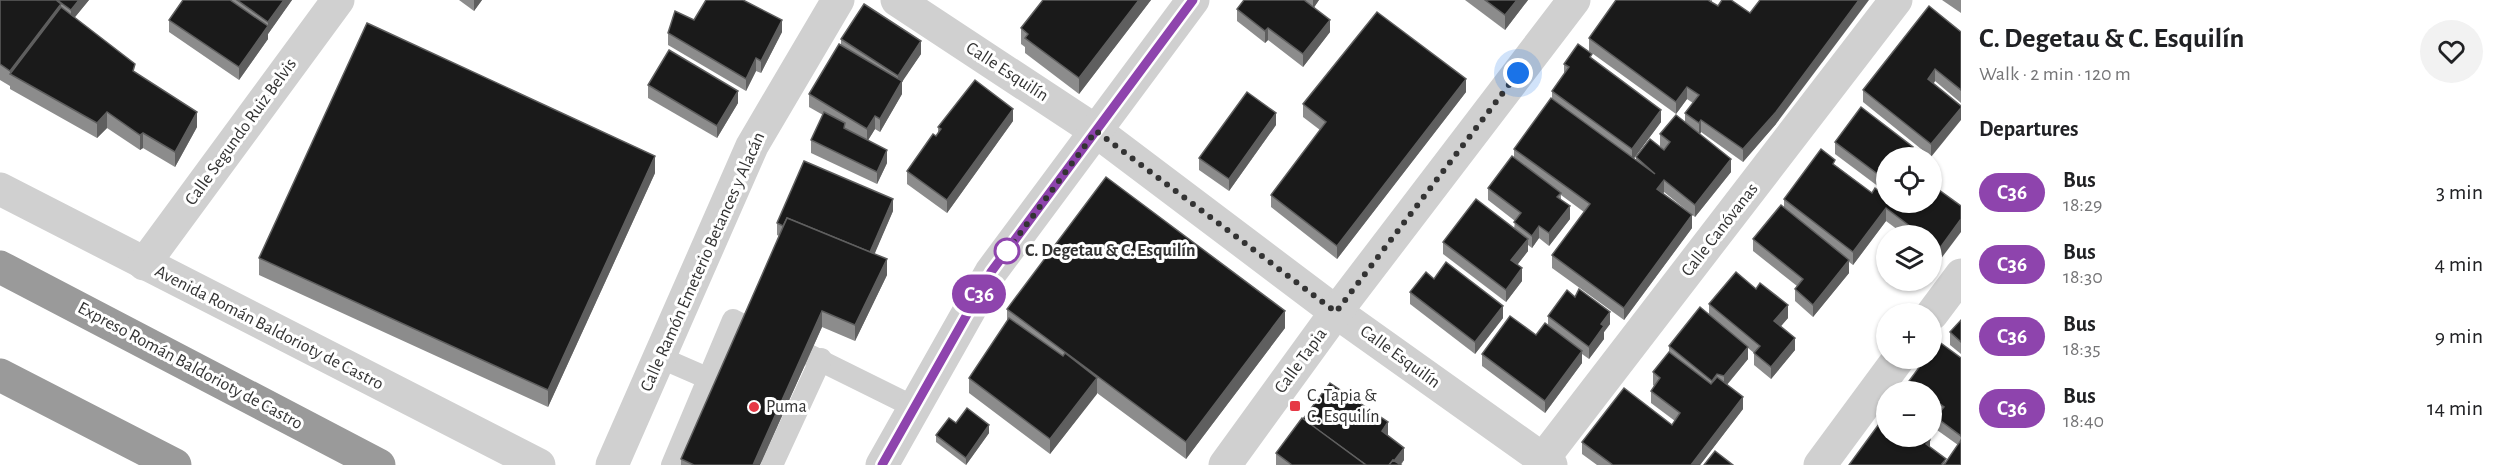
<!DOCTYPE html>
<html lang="en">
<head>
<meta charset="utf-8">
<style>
	:root { --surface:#fff; --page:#f2f2f2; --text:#202124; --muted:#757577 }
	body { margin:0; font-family:"Alegreya Sans",sans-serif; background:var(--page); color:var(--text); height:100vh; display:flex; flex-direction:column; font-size:22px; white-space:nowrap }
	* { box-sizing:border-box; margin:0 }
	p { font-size:20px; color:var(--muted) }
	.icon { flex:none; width:33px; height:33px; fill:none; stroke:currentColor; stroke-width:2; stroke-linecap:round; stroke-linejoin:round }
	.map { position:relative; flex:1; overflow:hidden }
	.drawer { display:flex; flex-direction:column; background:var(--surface); width:540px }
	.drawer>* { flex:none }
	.badge { padding:0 12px; border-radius:20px; font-size:21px; line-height:39px }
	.controls { position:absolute; left:1876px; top:147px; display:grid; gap:12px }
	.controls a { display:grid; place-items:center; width:66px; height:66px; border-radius:50%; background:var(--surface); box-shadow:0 2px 4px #0004; font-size:30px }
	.you { position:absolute; width:30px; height:30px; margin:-15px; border:4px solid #fff; border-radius:50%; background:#1a73e8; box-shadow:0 0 0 9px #1a73e833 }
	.map>.badge { position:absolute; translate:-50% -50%; box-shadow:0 0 0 3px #fff }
	h2 { padding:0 18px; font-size:22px; line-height:54px }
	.round { display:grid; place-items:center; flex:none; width:63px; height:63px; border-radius:32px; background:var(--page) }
	.head { display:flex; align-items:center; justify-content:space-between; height:102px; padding:0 18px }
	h1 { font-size:28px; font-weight:700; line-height:45px }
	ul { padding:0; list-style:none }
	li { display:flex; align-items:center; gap:18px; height:72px; padding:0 18px }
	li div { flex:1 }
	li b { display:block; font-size:22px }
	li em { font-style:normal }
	li .badge { min-width:66px; font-weight:700; text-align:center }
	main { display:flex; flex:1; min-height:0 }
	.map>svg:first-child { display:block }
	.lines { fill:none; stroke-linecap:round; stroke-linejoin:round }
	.service { stroke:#d0d0d0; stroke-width:22 }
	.minor { stroke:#d0d0d0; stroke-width:33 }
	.motorway { stroke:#9a9a9a; stroke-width:33 }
	.wall { fill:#8c8c8c; fill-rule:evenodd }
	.shaded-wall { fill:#5f5f5f }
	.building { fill:#1a1a1a; stroke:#5f5f5f; stroke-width:1.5 }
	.line-casing { stroke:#fff; stroke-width:14 }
	.line { stroke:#8e44ad; stroke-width:9 }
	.walk { stroke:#333; stroke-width:6; stroke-dasharray:0 10.8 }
	.stop-dot { fill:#fff; stroke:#8e44ad; stroke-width:3 }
	.poi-dot { fill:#e63946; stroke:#fff; stroke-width:2 }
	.labels { text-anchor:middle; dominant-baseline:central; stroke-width:6; stroke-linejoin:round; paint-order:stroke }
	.street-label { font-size:18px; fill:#333; stroke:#fff }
	.stop-label { font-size:18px; font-weight:bold; fill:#333; stroke:#fff; text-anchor:start }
	.poi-label { font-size:18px; fill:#333; stroke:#fff; text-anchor:start }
</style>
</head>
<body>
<main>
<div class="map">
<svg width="1961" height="465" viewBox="0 0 1961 465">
	<rect width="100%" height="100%" fill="#fff"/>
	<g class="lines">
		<g class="service">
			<path d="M809 355 914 407"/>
			<path d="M659 357 721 384"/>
			<path d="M672 465 733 320 747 327"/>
			<path d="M772 465 821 359"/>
		</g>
		<g class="minor">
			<path d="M897 0 1096 131 1336 312 1551 465"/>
			<path d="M0 189 539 465"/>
			<path d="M144 264 338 0"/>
			<path d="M1932 314 1961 275"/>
			<path d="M1543 459 1896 0"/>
			<path d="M612 465 752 146 838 0"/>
			<path d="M882 465 991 272 1193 0"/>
			<path d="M1225 465 1336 312 1574 0"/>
			<path d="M1820 465 1899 358"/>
		</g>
		<g class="motorway">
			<path d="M0 267 379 465"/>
			<path d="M0 375 175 465"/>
		</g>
	</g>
	<g class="wall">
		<path d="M0 0H89L74 18 197 127 175 167 143 148 140 150 107 128 97 138 10 89V86L0 80Z"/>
		<path d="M183 0H292L268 34V39L239 80 169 32V20Z"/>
		<path d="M459 0H482L474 11Z"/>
		<path d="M1043 0H1151L1079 94 1025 53V47L1021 44V28Z"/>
		<path d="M1244 0H1319L1314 7 1330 32 1303 67 1268 40 1265 43 1237 21V9Z"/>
		<path d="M1465 0H1528L1505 30Z"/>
		<path d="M1712 0V2L1776 124 1743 162 1701 132 1700 134 1731 172 1695 217 1664 192 1663 194 1692 228 1624 320 1552 268V255L1584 212 1561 195V200L1570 219 1549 246 1539 238 1532 248 1528 245V251L1517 265 1522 281 1506 302 1443 254V242L1514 229 1515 221 1488 200V188L1514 157V149L1552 99V91L1564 74V64L1592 60 1661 122 1634 158 1636 160V157L1664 150 1660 146V134L1685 122V113L1693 103 1687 99 1676 114 1589 51V38Z"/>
		<path d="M1942 0H1961V13Z"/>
		<path d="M694 20 782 32 761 73 756 71 746 91 668 45V33Z"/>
		<path d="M1961 32V103L1935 81 1934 83 1931 157 1863 102V90Z"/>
		<path d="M841 39 921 54 902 81V94L880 132 875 129 868 140 887 163 877 184 811 153V140L823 115 809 107V94L841 45Z"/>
		<path d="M648 85 738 103 717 138 648 98Z"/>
		<path d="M1466 92 1337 259 1271 207V195L1320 130 1303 117V104Z"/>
		<path d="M1013 121 947 213 907 184V171L936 136 938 134V127Z"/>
		<path d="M1276 125 1229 191 1199 170V158Z"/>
		<path d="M1835 142 1913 158H1887V193L1835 154Z"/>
		<path d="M1835 165 1872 193 1887 202 1961 206 1940 260 1932 254V236H1906L1886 221 1853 265 1849 262V273L1813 317 1795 301V289L1797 286 1753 251V239L1784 208V199Z"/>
		<path d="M655 173 548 407 259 275V258Z"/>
		<path d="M893 211 874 254 887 275 855 341 822 327 760 465H681V459L779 236 777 235V223Z"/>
		<path d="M1434 279 1503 318 1475 354 1410 304V292Z"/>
		<path d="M1575 297 1610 324 1604 332V339L1589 359 1582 354V363L1545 413 1482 366V354L1536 335 1548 326V316Z"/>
		<path d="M1709 304 1788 318 1781 326 1795 350 1771 379 1754 365V353L1748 348V359L1727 385 1743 409 1700 465H1597L1582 454V442L1672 425 1675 421 1651 403V391L1654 386 1653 385V372L1669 352V346L1709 315Z"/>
		<path d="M1007 309 1285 328 1186 459 1097 393 1050 454 969 393V378L1007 322Z"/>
		<path d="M1961 320V354L1950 345V332Z"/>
		<path d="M1961 358V465H1849L1936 417 1938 415 1932 410V392H1909V381ZM1937 430 1958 445 1946 462 1930 448V439Z"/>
		<path d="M1303 419 1388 435 1404 460 1401 465H1276V453Z"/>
		<path d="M956 423 989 433 966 465 936 442V435Z"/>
	</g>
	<g class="shaded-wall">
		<path d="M79 0H89L71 22V10Z"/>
		<path d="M284 0H292L268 34V22Z"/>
		<path d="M474 0H482L474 11Z"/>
		<path d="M1139 0H1151L1079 94V78Z"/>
		<path d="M1313 0H1319L1313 9Z"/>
		<path d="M1517 0H1528L1505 30V15Z"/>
		<path d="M1859 0H1869L1776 124 1743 162V149Z"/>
		<path d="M61 4V19L10 74V71Z"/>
		<path d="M782 20V32L761 73V61Z"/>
		<path d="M1330 20V32L1303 67V54Z"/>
		<path d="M268 26V39L239 80V67Z"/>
		<path d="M1268 28V40L1265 43V31Z"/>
		<path d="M921 41V54L898 88V76Z"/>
		<path d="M756 58V71L746 91V79Z"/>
		<path d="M1935 69V81L1928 91V79Z"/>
		<path d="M1466 79V92L1337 259V246Z"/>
		<path d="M902 81V94L880 132V119Z"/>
		<path d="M1687 87V99L1676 114V102Z"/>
		<path d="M738 91V103L717 138V126Z"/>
		<path d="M1961 108V120L1931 157V144Z"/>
		<path d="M1013 109V121L947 213V200Z"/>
		<path d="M1661 110V122L1632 161V149Z"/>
		<path d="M107 112V128L97 138V123Z"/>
		<path d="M197 112V127L175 167V152Z"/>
		<path d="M1276 113V125L1229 191V179Z"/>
		<path d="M875 116V129L867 142V129Z"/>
		<path d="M1701 120V132L1699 136V123Z"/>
		<path d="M143 133V148L140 150V135Z"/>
		<path d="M1913 147V158H1905Z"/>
		<path d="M887 150V163L877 184V172Z"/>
		<path d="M655 156V173L548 407V390Z"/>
		<path d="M1731 159V172L1695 217V205Z"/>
		<path d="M1664 180V192L1657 202V189Z"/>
		<path d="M893 199V211L869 267V255Z"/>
		<path d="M1570 206V219L1549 246V233Z"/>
		<path d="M1886 208V221L1853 265V252Z"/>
		<path d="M1692 215V228L1624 320V308Z"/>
		<path d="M1961 219V232L1940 260V248Z"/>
		<path d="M1539 226V238L1532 248V236Z"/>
		<path d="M1528 239V251L1511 273V260Z"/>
		<path d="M887 259V275L855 341V325Z"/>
		<path d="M1849 260V273L1813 317V305Z"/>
		<path d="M1522 268V281L1506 302V290Z"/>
		<path d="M1788 305V318L1774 334V321Z"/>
		<path d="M1503 306V318L1475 354V342Z"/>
		<path d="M822 311V327L760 465H753Z"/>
		<path d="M1285 311V328L1186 459V442Z"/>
		<path d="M1610 312V324L1604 332V339L1589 359V347L1601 324Z"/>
		<path d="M1795 338V350L1771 379V367Z"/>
		<path d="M1748 347V359L1724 388V376Z"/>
		<path d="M1582 351V363L1545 413V401Z"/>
		<path d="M1097 378V394L1050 454V439Z"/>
		<path d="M1743 397V409L1700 465H1691Z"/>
		<path d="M1937 418V430L1928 442 1930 440V452L1926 457 1925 436H1932V425Z"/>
		<path d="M1388 422V435L1382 443V431Z"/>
		<path d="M989 425V433L966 465V458Z"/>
		<path d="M1404 448V460L1400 465H1392Z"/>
	</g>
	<g class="building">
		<path d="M0 0H56L61 4 10 71 0 64Z"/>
		<path d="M57 0H79L71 10Z"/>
		<path d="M183 0H230L268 26 239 67 169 20Z"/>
		<path d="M237 0H284L268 22Z"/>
		<path d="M706 0H743L782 20 761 61 756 58 746 79 668 33 675 11 694 20Z"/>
		<path d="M1043 0H1139L1079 78 1025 38 1028 34 1021 28Z"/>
		<path d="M1244 0H1304L1330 20 1303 54 1268 28 1265 31 1237 9Z"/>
		<path d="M1485 0H1517L1505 15Z"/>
		<path d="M1616 0H1708L1718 6 1722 0H1731L1750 13 1760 0H1859L1776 112 1743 149 1701 120 1699 123 1685 113 1699 95 1687 87 1676 102 1589 38Z"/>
		<path d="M864 4 921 41 898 76 841 39Z"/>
		<path d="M1929 6 1961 32V90L1935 69 1928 79 1961 106V108L1931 144 1863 90Z"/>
		<path d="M61 7 135 64 133 71 197 112 175 152 143 133 140 135 107 112 97 123 10 74Z"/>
		<path d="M1377 12 1466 79 1337 246 1271 195 1326 122 1303 104Z"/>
		<path d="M367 23 655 156 548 390 259 258Z"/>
		<path d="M839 44 902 81 880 119 875 116 867 129 809 94Z"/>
		<path d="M1578 44 1592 54 1590 57 1661 110 1632 149 1552 91 1569 67 1564 64Z"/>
		<path d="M669 50 738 91 717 126 648 85Z"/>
		<path d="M975 80 1013 109 947 200 907 171 933 134 936 136 941 129 938 127Z"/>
		<path d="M1247 92 1276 113 1229 179 1199 158Z"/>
		<path d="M1551 98 1655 174 1636 157 1650 139 1664 150 1670 142 1660 134 1676 115 1731 159 1695 205 1664 180 1657 189 1692 215 1624 308 1552 255 1590 204 1514 149Z"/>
		<path d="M1861 107 1913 147 1905 158H1887V181L1835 142Z"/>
		<path d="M824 112 845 123 844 128 887 150 877 172 811 140Z"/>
		<path d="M1821 149 1835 160 1833 164 1872 193 1875 188 1887 197V202H1932V185L1961 206V219L1940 248 1932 242V236H1923L1886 208 1853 252 1784 199Z"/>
		<path d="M1512 156 1561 193 1557 197 1570 206 1549 233 1539 226 1532 236 1514 222 1521 213 1488 188Z"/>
		<path d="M804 161 893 199 870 252 787 218 783 226 777 223Z"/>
		<path d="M1106 177 1285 311 1186 442 1007 309Z"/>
		<path d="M1476 199 1528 239 1511 260 1522 268 1506 290 1443 242Z"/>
		<path d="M1781 205 1849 260 1813 305 1795 289 1803 279 1753 239Z"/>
		<path d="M787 218 887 259 855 325 822 311 753 465H694L681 459Z"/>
		<path d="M1446 262 1503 306 1475 342 1410 292 1426 272 1434 279Z"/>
		<path d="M1736 272 1756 289 1760 283 1788 305 1774 321 1795 338 1771 367 1754 353 1760 346 1709 304Z"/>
		<path d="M1579 289 1610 312 1601 324 1604 326 1589 347 1548 316 1567 290 1575 297Z"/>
		<path d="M1700 307 1748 347 1724 376 1717 374 1712 381 1669 346Z"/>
		<path d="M1510 316 1536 335 1545 323 1582 351 1545 401 1482 354Z"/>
		<path d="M1009 318 1063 356 1065 353 1097 378 1050 439 969 378Z"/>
		<path d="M1961 320V342L1950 332Z"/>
		<path d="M1938 341 1961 358V436L1937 418 1932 425V414L1936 417 1944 407 1932 398V392H1923L1909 381 1926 358H1932V350Z"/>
		<path d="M1669 352 1711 384 1717 377 1743 397 1691 465H1613L1582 442 1624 388 1672 425 1680 413 1651 391 1660 378 1653 372Z"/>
		<path d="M1330 383 1388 422 1382 431 1404 448 1394 461 1393 460 1389 465H1366L1303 419Z"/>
		<path d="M967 408 989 425 966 458 936 435 949 418 956 423Z"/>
		<path d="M1887 413V436H1927L1930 440 1926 444 1946 459 1941 465H1849Z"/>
		<path d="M1302 418 1366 465H1292L1276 453Z"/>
		<path d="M1961 440V465H1944Z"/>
		<path d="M1715 451 1733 465H1704Z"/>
		<path d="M1393 460 1401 465H1389Z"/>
	</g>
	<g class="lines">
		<g class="line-casing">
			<path id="line" d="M882 465 991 272 1193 0"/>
		</g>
		<use href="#line" class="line"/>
		<path class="walk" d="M1007 251 1004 255 1096 131 1336 312 1518 73"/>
	</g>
	<circle class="stop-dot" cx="1007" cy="251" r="12"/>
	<g class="poi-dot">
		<rect x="1289" y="400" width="12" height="12" rx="3"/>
		<circle cx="754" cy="407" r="6"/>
	</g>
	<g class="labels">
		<g class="street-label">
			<text transform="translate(1007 72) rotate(33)">Calle Esquilín</text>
			<text transform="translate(241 132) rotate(-54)">Calle Segundo Ruiz Belvis</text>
			<text transform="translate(1720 230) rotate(-52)">Calle Canóvanas</text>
			<text transform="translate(703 262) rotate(-66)">Calle Ramón Emeterio Betances y Alacán</text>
			<text transform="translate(269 328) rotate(27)">Avenida Román Baldorioty de Castro</text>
			<text transform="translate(1400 357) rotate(36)">Calle Esquilín</text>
			<text transform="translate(1301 361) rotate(-54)">Calle Tapia</text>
			<text transform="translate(190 366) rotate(28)">Expreso Román Baldorioty de Castro</text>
		</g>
		<g class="stop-label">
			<text x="1025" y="251">C. Degetau &amp; C. Esquilín</text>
		</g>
		<g class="poi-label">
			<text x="1307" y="396">C. Tapia &amp;<tspan x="1307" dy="21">C. Esquilín</tspan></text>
			<text x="766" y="407">Puma</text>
		</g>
	</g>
</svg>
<div class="controls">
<a><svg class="icon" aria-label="locate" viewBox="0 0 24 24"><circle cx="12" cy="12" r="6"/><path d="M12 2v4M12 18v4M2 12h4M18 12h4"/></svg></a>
<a><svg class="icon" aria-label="layers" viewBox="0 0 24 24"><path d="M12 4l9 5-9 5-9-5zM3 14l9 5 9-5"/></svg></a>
<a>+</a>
<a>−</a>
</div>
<div class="you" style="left:1518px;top:73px"></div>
<b class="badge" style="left:979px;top:294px;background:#8e44ad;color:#fff">C36</b>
</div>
<section class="drawer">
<div class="head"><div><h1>C. Degetau &amp; C. Esquilín</h1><p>Walk · 2 min · 120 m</p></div><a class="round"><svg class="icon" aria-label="heart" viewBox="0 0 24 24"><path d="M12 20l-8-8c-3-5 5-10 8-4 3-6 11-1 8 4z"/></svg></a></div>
<h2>Departures</h2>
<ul>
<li><span class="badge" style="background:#8e44ad;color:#fff">C36</span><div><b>Bus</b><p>18:29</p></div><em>3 min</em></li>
<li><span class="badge" style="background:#8e44ad;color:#fff">C36</span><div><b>Bus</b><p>18:30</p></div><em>4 min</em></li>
<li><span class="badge" style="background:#8e44ad;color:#fff">C36</span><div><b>Bus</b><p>18:35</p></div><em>9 min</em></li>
<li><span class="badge" style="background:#8e44ad;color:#fff">C36</span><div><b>Bus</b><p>18:40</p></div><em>14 min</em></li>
</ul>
</section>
</main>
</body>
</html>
